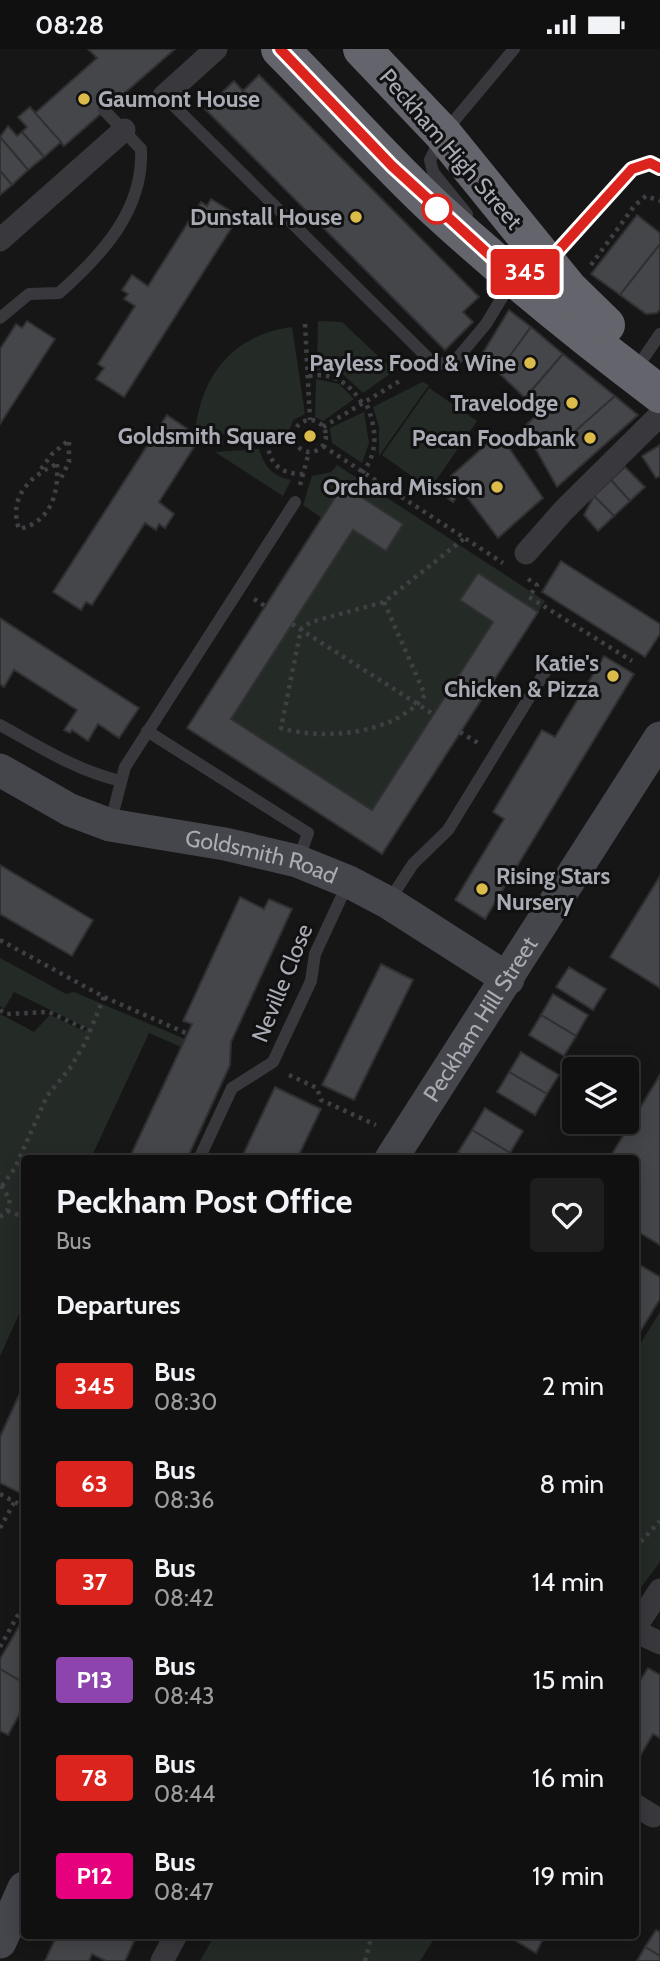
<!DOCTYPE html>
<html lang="en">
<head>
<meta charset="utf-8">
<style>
	:root { --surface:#101011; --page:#1e1e1f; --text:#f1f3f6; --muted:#9c9d9f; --line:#303031 }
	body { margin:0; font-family:Cabin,sans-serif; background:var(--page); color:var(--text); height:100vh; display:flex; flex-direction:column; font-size:26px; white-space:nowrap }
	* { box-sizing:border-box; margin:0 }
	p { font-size:23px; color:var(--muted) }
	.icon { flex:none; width:38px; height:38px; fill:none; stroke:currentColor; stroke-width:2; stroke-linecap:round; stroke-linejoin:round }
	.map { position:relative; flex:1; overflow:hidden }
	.details { position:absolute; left:21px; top:1106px; width:618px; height:784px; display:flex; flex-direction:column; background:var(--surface); border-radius:7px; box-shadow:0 4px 18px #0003,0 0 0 2px var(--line) }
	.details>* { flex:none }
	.badge { padding:0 14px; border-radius:5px; font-size:24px; line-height:46px }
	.tools { position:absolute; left:562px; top:1008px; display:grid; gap:14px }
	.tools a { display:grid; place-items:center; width:77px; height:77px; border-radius:7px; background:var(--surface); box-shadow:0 4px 18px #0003,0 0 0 2px var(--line); font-size:35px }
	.map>.badge { position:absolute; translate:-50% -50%; box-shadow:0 0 0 4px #fff }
	h2 { padding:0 35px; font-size:26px; line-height:63px }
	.round { display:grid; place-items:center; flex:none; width:74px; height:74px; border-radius:7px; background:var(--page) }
	.overview { display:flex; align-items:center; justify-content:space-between; height:119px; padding:0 35px }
	h1 { font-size:33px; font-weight:800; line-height:52px }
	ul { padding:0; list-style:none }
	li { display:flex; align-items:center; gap:21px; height:98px; padding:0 35px }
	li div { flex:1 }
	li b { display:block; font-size:26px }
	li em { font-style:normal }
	li .badge { min-width:77px; font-weight:700; text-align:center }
	.status { display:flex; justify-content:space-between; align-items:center; height:49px; padding:0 35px; background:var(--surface); direction:ltr }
	.status svg { height:19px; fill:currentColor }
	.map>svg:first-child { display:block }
	.green { fill:#242b26 }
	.building { fill:#454649; stroke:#303033; stroke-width:2 }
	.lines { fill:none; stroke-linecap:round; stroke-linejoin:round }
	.path { stroke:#3f4044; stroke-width:4.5; stroke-dasharray:3.5 5; stroke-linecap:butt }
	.lane { stroke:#39393d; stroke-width:12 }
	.street { stroke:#39393d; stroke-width:23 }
	.secondary { stroke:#45464b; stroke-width:33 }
	.highway { stroke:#64656c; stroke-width:38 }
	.line-casing { stroke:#fff; stroke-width:16 }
	.line { stroke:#dc241f; stroke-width:10 }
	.poi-dot { fill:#dbbc4a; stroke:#111112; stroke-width:2.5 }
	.stop-dot { fill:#fff; stroke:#dc241f; stroke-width:3.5 }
	.labels { text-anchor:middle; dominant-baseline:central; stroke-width:6; stroke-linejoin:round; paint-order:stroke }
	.poi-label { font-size:23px; font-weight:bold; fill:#a9abb5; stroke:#111112; text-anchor:end }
	.street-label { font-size:23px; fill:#a9abb5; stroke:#111112 }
</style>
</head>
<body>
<div class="status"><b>08:28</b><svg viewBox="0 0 49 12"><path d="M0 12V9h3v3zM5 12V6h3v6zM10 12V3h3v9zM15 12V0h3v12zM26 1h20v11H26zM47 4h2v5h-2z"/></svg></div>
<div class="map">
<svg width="660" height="1912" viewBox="0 0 660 1912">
	<rect width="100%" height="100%" fill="#161617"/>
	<g class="green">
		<path d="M318 272 342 273 394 322 363 344 344 326 317 321Z"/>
		<path d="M292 278 305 365 293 371 288 386 195 385C200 327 234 285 292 278Z"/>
		<path d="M316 330 339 335 354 350 323 372 315 368Z"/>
		<path d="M422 333 429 336 379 407V378L373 358Z"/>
		<path d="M429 339 477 372 430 440 382 406Z"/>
		<path d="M364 363 369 394 362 414 332 394 330 379Z"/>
		<path d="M259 400C264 417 273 428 291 431L283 447 215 403Z"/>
		<path d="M337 416 545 552 538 563 478 524 493 573 372 761 231 670 353 481 386 502 403 475 344 436 322 469 303 456 312 427 331 423Z"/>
		<path d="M0 909 66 945 74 943 185 990 181 998 149 984 91 1109 24 1110V1254L0 1307V965L34 983 50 966 84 982 87 979 14 943 4 960 0 957Z"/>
		<path d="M660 1263V1513L635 1546V1303Z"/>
		<path d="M214 1887V1886L436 1887 420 1912H200Z"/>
	</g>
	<g class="building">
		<path d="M88 0H175L64 97 34 65 97 9Z"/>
		<path d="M259 26 479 248 463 263 473 273 445 301 205 60 234 32 243 42Z"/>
		<path d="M30 58 61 93 44 108 22 83 27 78 18 68Z"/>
		<path d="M8 77 17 87 22 83 44 108 28 121 0 88Z"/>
		<path d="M0 88 28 121 12 136 0 122Z"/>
		<path d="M0 122 12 136 0 146Z"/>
		<path d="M211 150 239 167 124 348 96 330 104 319 98 315 135 257 124 250 128 245 122 241 132 226 148 237 201 153 207 157Z"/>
		<path d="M637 166 660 184V195L620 246 591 225Z"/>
		<path d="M660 195V260L657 264 646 265 620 246Z"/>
		<path d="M509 261 531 278 498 323 481 307Z"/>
		<path d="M27 272 55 290 0 375V300L16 275 22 279Z"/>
		<path d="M531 278 563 305 525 349 498 323Z"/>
		<path d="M563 305 615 347 562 394 552 384 535 399 523 379 540 363 525 349Z"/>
		<path d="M615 347 638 366 557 438 535 399 552 384 562 394Z"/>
		<path d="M167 366 195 385 189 395 194 398 159 453 174 465 165 479 159 475 156 481 145 474 92 556 86 553 81 561 53 543Z"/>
		<path d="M499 384 543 449 498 489 451 427Z"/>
		<path d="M660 396V427L656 429 642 407Z"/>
		<path d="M625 418 645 438 630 452 611 431Z"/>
		<path d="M611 431 630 452 614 467 594 447Z"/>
		<path d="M343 436 403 475 386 502 353 481 231 670 296 712 372 761 493 573 460 551 478 524 538 563 382 805 187 679Z"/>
		<path d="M447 437 459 444 453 453 442 445Z"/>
		<path d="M594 447 614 467 598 482 584 466Z"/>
		<path d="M561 512 660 575V585L645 608 542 543Z"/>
		<path d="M0 569 139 659 119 689 98 675 88 692 72 681 70 684 64 681 77 661 14 621 4 638 0 635Z"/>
		<path d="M604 607 634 625 485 870 455 851 504 770 493 763 542 681 555 688Z"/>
		<path d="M0 816 93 871 72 907 0 865Z"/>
		<path d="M660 827V939L610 908Z"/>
		<path d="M240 848 264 860 269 850 292 860 231 993 230 1016 187 1110H129L192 975 183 972Z"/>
		<path d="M381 915 413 931 354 1051 322 1036Z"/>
		<path d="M569 918 606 940 593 961 556 938Z"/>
		<path d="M553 945 588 966 576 987 541 966Z"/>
		<path d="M541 966 576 987 564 1007 529 986Z"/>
		<path d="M521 1003 559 1026 547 1045 509 1023Z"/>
		<path d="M509 1023 547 1045 535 1066 497 1043Z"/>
		<path d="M660 1026V1196L635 1181V1110H609Z"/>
		<path d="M275 1038 321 1060 297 1110H241Z"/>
		<path d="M485 1059 523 1082 510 1104 472 1081Z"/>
		<path d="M472 1081 510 1104 507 1110H469L458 1103Z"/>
		<path d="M635 1213 660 1228V1250L635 1291Z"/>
		<path d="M24 1335V1446L0 1434V1388Z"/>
		<path d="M22 1572 24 1573V1634L0 1620V1610Z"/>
		<path d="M648 1619 660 1626V1689L653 1685 639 1709 635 1707V1640Z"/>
		<path d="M0 1620 24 1634V1657L8 1686 0 1682Z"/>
		<path d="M656 1881 660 1883V1907L645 1898Z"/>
		<path d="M57 1886H137L125 1912H106L92 1905 89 1912H45Z"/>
		<path d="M506 1886H545L536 1904Z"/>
		<path d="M645 1898 660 1907V1912H637Z"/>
	</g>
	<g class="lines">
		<g class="path">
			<path d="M591 216 635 156 646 147 660 152"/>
			<path d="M305 275 310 371"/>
			<path d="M309 327C333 323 349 334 362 354"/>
			<circle cx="310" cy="387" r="16"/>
			<path d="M323 378 403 330"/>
			<path d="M268 393C268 415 282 426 304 425"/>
			<path d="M211 394 295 390"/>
			<path d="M323 397 503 514"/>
			<path d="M57 415C59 444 51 473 19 480 8 448 30 427 57 415Z"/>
			<path d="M41 420 52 405 69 391V413L59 433"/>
			<path d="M362 424C380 402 376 376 365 352"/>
			<path d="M300 436 309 403"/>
			<path d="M528 530 537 536 529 548 632 612"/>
			<path d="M254 550 265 557"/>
			<path d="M384 553 425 646C397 685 324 692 281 679L301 580 311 573 384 553 465 489"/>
			<path d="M292 575 433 665"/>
			<path d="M460 683 478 694"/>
			<path d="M0 891 104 948 188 985"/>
			<path d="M0 961 6 965 49 963 90 982"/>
			<path d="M289 1026 317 1039 321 1051 376 1076"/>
			<path d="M2 1137 15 1119 47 1047 70 1019 85 994 104 948"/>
			<path d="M7 1162 24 1168"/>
			<path d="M0 1168 7 1162 10 1151 1 1136"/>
			<path d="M0 1445 24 1458"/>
			<path d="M0 1479 15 1452"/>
			<path d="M635 1499 660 1472"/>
			<path d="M0 1598 24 1555"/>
			<path d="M365 1912 372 1886"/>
		</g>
		<g class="lane">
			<path d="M164 47 435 316 455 312 486 275 512 232"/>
			<path d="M467 165 433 123 430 111 443 85 514 0"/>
			<path d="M551 210 632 120 650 114 660 119"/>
			<path d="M0 269 29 245 59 244C102 206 144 161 141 100L104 61"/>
			<path d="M645 307 660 285"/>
			<path d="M0 676C38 697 77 722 121 732"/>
			<path d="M147 682 308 784 298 812"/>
			<path d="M110 775 125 718 295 453"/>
			<path d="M389 852 413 815 448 781 551 613"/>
			<path d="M199 1110 232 1039 273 1013 311 932 315 905 348 834"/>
		</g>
		<g class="street">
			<path d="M164 47 216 0"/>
			<path d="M0 191 124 81"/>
			<path d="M526 504 564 461 660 366"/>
			<path d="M635 1579 660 1541"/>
			<path d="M635 1582 660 1594"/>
			<path d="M635 1756 653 1767"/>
			<path d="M162 1912 176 1886"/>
		</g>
		<g class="secondary">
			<path id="s1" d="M0 721 70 761 110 776 225 795 297 812 349 833 389 854 508 930"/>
			<path id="s2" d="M391 1110 660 689"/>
			<path d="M0 1893 24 1839"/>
		</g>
		<g class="highway">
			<path d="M280 0C333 53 382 110 437 161 508 226 583 287 660 345"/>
			<path d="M362 0 443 85 568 239 606 276"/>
		</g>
	</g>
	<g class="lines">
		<g class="line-casing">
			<path id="line" d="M280 0 392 117 508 223 534 220 547 214 632 120 650 114 660 119"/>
		</g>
		<use href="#line" class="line"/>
	</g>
	<g class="poi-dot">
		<circle cx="84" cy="50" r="7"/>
		<circle cx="356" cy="168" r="7"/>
		<circle cx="530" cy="314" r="7"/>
		<circle cx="572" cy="354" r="7"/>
		<circle cx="310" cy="387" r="7"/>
		<circle cx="590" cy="389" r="7"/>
		<circle cx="497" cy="438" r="7"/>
		<circle cx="613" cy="627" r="7"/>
		<circle cx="482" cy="840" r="7"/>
	</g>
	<circle class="stop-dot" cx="437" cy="160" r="14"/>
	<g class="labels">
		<g class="poi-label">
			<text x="98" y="50" text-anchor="start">Gaumont House</text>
			<text x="342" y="168">Dunstall House</text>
			<text x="516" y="314">Payless Food &amp; Wine</text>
			<text x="558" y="354">Travelodge</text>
			<text x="296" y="387">Goldsmith Square</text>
			<text x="576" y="389">Pecan Foodbank</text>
			<text x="483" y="438">Orchard Mission</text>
			<text x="599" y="614">Katie's<tspan x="599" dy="26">Chicken &amp; Pizza</tspan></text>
			<text x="496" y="827" text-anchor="start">Rising Stars<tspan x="496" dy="26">Nursery</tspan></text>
		</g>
		<g class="street-label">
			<text transform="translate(451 100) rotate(49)">Peckham High Street</text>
			<text stroke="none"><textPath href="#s1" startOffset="278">Goldsmith Road</textPath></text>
			<text transform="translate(282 934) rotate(-68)">Neville Close</text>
			<text stroke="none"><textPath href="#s2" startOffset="166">Peckham Hill Street</textPath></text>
		</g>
	</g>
</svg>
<div class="tools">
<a><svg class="icon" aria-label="layers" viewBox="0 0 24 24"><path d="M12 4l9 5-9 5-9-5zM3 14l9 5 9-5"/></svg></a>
</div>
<b class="badge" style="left:525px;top:223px;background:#dc241f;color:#fff">345</b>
<section class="details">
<div class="overview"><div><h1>Peckham Post Office</h1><p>Bus</p></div><a class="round"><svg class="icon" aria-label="heart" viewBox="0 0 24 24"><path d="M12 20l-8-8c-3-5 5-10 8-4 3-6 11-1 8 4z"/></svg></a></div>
<h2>Departures</h2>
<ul>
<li><span class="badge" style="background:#dc241f;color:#fff">345</span><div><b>Bus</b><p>08:30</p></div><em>2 min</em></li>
<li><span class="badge" style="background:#dc241f;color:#fff">63</span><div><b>Bus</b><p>08:36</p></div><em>8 min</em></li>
<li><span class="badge" style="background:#dc241f;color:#fff">37</span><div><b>Bus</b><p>08:42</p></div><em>14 min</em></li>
<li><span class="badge" style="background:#8e44ad;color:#fff">P13</span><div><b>Bus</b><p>08:43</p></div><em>15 min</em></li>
<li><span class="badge" style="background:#dc241f;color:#fff">78</span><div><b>Bus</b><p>08:44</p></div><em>16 min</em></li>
<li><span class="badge" style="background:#e6007e;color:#fff">P12</span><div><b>Bus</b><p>08:47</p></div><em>19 min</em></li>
</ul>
</section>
</div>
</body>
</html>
